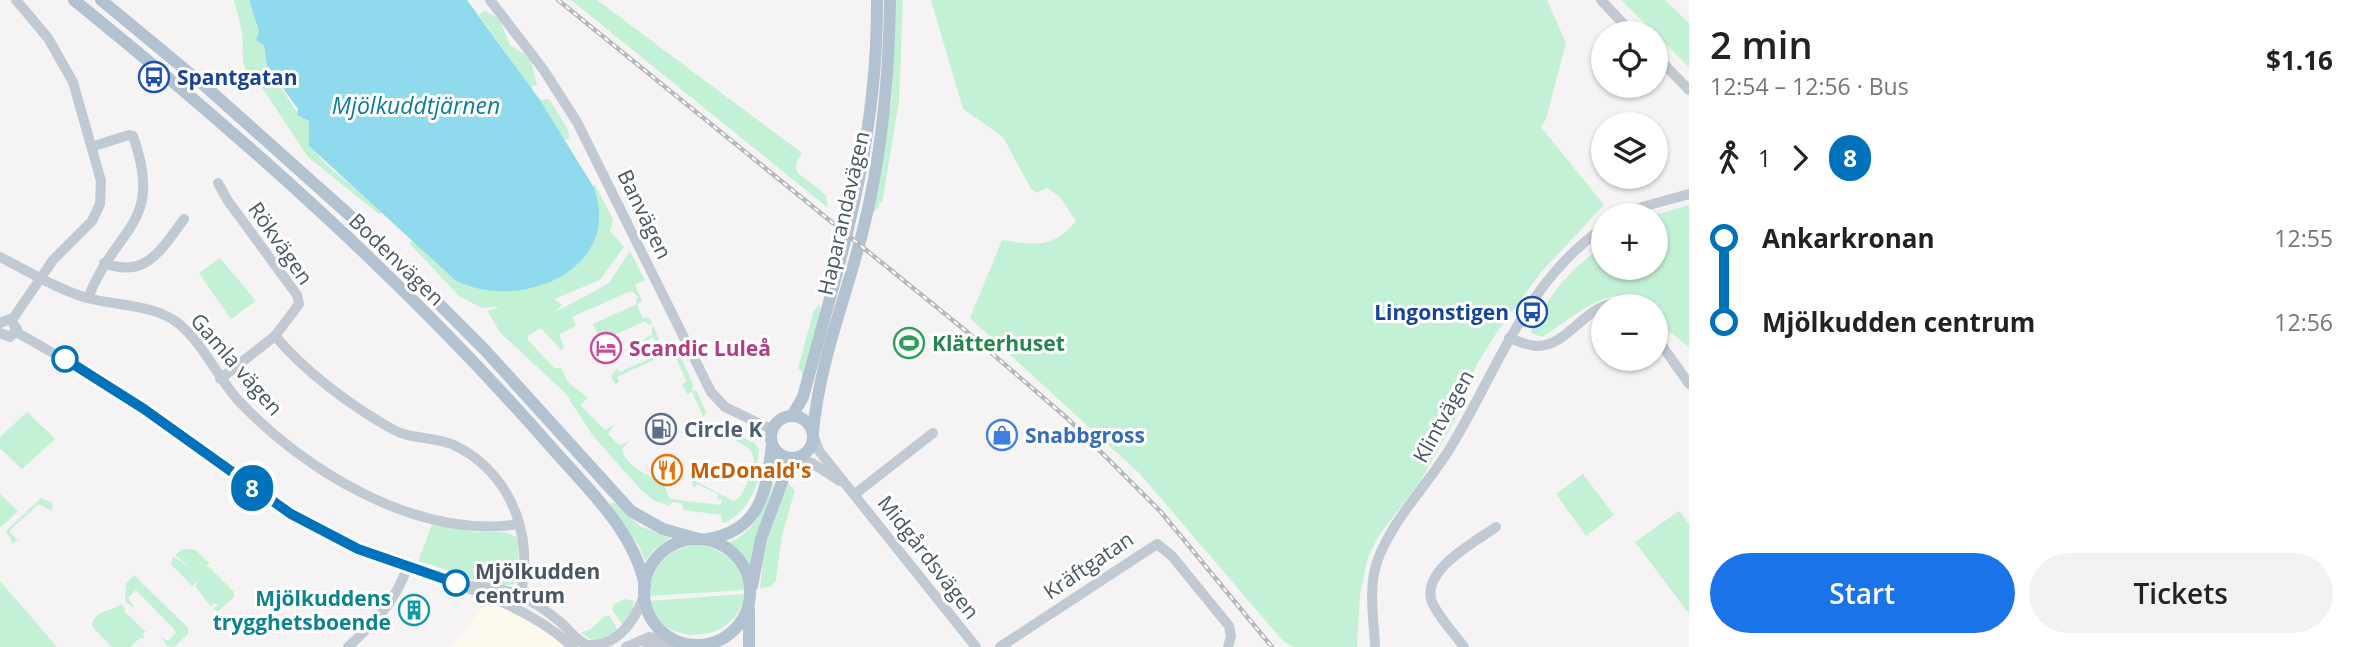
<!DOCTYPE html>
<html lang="en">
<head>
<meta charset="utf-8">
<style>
	:root { --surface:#fff; --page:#f2f2f2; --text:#222; --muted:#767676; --accent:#1a73e8 }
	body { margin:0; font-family:"Open Sans",sans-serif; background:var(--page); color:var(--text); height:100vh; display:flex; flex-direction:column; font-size:26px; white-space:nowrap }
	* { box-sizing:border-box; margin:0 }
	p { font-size:23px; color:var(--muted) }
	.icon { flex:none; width:38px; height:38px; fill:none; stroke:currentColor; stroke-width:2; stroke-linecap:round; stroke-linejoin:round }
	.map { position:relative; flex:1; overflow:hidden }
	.sheet { display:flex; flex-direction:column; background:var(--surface); width:665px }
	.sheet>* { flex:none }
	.badge { padding:0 14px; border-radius:23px; font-size:24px; line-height:46px }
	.buttons { position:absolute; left:1591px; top:21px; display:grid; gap:14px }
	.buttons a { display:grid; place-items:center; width:77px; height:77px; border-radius:50%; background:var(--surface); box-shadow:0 2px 5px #0004; font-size:35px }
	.map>.badge { position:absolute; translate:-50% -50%; box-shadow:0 0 0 4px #fff }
	.legs { display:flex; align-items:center; gap:10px; height:77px; padding:0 21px; font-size:23px }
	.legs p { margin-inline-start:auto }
	.overview { display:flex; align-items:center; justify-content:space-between; height:119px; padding:0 21px }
	h1 { font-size:38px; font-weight:600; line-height:52px }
	.cta { display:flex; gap:14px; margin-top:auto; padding:14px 21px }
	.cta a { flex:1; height:80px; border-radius:42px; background:var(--accent); color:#fff; font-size:28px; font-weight:600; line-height:80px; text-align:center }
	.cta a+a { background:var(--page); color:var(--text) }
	ul { padding:0 21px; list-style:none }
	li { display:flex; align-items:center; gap:24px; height:84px; font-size:26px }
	li i { display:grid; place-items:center; width:10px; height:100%; margin:0 9px; background:currentColor }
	li i::after { content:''; width:18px; height:18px; margin:-9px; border:5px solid; border-radius:50%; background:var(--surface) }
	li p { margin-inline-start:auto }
	li:first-child i { background:linear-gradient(#0000 50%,currentColor 0) }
	li:last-child i { background:linear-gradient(currentColor 50%,#0000 0) }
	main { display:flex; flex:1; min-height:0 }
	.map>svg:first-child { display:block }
	.commercial { fill:#fdf9ef }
	.green { fill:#c3f1d5 }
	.water { fill:#90daee }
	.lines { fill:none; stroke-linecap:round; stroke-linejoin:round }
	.minor { stroke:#c1cad2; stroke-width:10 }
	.major { stroke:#b3c2d1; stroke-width:12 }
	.rail-casing { stroke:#b5b8bd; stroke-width:4.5 }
	.rail { stroke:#fff; stroke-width:2; stroke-dasharray:5; stroke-linecap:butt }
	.line-1-casing { stroke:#fff; stroke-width:16 }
	.line-1 { stroke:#0072bc; stroke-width:10 }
	.stop-1-dot { fill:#fff; stroke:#0072bc; stroke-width:3.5 }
	.labels { text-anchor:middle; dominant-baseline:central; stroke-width:6; stroke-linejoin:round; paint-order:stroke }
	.transit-label { font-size:21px; font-weight:bold; fill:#164399; stroke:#fff; text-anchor:start }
	.street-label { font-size:21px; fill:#4a5661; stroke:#fff }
	.leisure-label { font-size:21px; font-weight:bold; fill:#27864d; stroke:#fff; text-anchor:start }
	.hotel-label { font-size:21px; font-weight:bold; fill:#b23c85; stroke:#fff; text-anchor:start }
	.service-label { font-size:21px; font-weight:bold; fill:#4e5e75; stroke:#fff; text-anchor:start }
	.shop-label { font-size:21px; font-weight:bold; fill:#366cbe; stroke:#fff; text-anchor:start }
	.food-label { font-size:21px; font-weight:bold; fill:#c56008; stroke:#fff; text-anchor:start }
	.stop-label { font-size:21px; font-weight:bold; fill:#4a5661; stroke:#fff; text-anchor:start }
	.culture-label { font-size:21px; font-weight:bold; fill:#0d838f; stroke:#fff; text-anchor:end }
	.water-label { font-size:23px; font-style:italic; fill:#0c7c9b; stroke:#fff }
</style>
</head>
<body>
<main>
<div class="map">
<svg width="1689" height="647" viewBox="0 0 1689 647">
	<rect width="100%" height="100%" fill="#f5f3f3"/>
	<path class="commercial" d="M488 601 543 626 567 647H451Z"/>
	<g class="green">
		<path d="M234 0H249L264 45 267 66 300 117 309 120V146L330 168 383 211 552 120 540 100 549 99 567 128 570 139 564 140 594 187V183L613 219 610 231 624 247 600 280 554 299 562 305 554 313 609 283 630 251 645 280 635 285 642 301 637 305 643 319 649 317 659 339 656 342 653 337 615 355 652 335V324L648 325 646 321 601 341 593 324 637 304 636 299 639 297 631 291 572 317 576 326 559 334 564 347 561 350 541 328 528 336V340L554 368H561L568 382 588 398 580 405 605 430 614 425 608 434 620 446 630 440 622 449C624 465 649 476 663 482L670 499 721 505 722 500 717 499 718 494 697 484 694 488 688 470 691 461 697 482 734 501C742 497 743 491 747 483 769 441 733 448 722 427L754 443 759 449 756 468 760 474C754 495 745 512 725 523L722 522 721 515 684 510 681 503 672 502 670 506 655 501 641 490 593 436 566 394 500 332 487 311 500 307 482 308 459 296 409 243 413 241 383 212 379 214 308 157 259 83C236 69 245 53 242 33 240 22 237 11 234 0Z"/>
		<path d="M571 0H597L802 153 795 166 798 173 826 195 828 208Z"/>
		<path d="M895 0H903L899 101 882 204 879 200V207L873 212 892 98Z"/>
		<path d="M931 0H1547L1566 43 1546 119 1541 127 1604 205 1542 271 1497 332 1477 364 1456 418 1421 480 1378 537 1368 557 1360 594 1357 647H1294L1283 641 1140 474 970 318 1002 240C1034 245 1053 249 1076 221L1060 197 1047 188 1036 193 1031 189 1003 137 963 109Z"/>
		<path d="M1621 0H1665L1689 23V67Z"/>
		<path d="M485 11 499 18 510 45 530 58 537 85 530 87 479 15Z"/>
		<path d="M1689 205V347L1656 321V306H1641C1614 276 1568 322 1542 337L1531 333C1551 292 1566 273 1603 246V268H1656L1655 215Z"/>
		<path d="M220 258 256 301 231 319 199 273Z"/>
		<path d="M820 304V316L802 378V372L798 368 814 310Z"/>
		<path d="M674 342 693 384 692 391 696 390 706 412 704 418 692 392 687 394 682 384 687 382 673 351 617 377 619 382 615 384 611 377 617 368 620 372 669 350 666 345Z"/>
		<path d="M27 412 55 439 22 469 0 448V437Z"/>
		<path d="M1583 474 1614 515 1586 536 1556 494Z"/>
		<path d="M772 482 774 483 750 567 729 543C756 530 763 510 772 482Z"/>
		<path d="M788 484 795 490 782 535 776 580 771 587 760 588 765 546Z"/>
		<path d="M0 494 18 511 0 528Z"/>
		<path d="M41 498 52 503V511L39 504 9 531 18 541 26 536 13 543 6 531Z"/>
		<path d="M613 502 640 526 670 538 654 550 645 561 639 546 609 505Z"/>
		<path d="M1679 511 1689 524V614L1635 542Z"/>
		<path d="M432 524 473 532H505L517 537 519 544 517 583C486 593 449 566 418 562Z"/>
		<path d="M700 545C724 549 742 565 744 590L650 596C649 566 670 546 700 545Z"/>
		<path d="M183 549 196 550 209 563 205 568 208 566 234 592V597L218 611 212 608 219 606 215 603 211 607 195 586 200 580 192 586 171 564 173 556 193 570 175 555Z"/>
		<path d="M134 575 188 628V634L174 647 168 646 160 637 168 641 176 633 173 628 136 590 128 598 134 606 132 607 125 600 126 583Z"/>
		<path d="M0 581 57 647H0Z"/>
		<path d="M744 594C739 647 655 647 650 601Z"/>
		<path d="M625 599 634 601 632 613 624 627 612 610 613 605Z"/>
		<path d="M121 604 126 609 124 611 146 632 143 633 144 639 140 638 130 647H112L92 626C94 610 110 612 121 604Z"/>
		<path d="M605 616H610L618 631 595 642 581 633 591 629Z"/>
	</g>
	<path class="water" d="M249 0H467L540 100 594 188C624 271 517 313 455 280L309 146V121L297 115 298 109 267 66 264 45 256 40 259 31Z"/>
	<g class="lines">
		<g class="minor">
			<path d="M490 0 543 69 577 122 711 392 725 407 773 430"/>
			<path d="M1601 0 1632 33"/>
			<path d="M1656 56 1689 90"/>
			<path d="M218 183 228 201 297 295 299 304 275 336 220 379"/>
			<path d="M1623 215 1642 207 1689 194"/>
			<path d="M0 257C28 271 57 289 87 298 117 306 153 304 178 323 202 342 217 376 237 399 303 470 417 540 519 524"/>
			<path d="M104 263C146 279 161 250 184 219"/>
			<path d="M88 298C115 227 165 225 133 136L129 135 94 146"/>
			<path d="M12 320 53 260 92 221 100 204 101 181 73 82 48 38 16 0"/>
			<path d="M0 323 10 319 17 329 10 337 0 333"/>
			<path d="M16 332C64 359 112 386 157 418 212 457 264 501 323 532 405 576 503 584 573 647"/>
			<path d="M275 336C307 373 350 405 392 429 411 440 434 436 454 445 516 475 538 547 516 609"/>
			<path d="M1656 337 1689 384"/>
			<path d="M1509 338C1517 341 1526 345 1536 346 1573 347 1589 292 1629 306"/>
			<path d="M814 437 819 451 976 647"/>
			<path d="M797 458 812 463 840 481"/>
			<path d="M855 494 933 433"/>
			<path d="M471 586C486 588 504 588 518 595 532 601 547 611 559 621 568 628 576 641 588 645 620 647 637 616 645 593"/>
			<path d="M646 643 673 647"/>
			<path d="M348 647C373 624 397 600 407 567"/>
			<path d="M626 647 649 637 682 642"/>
			<path d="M1000 647 1157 544 1172 556 1229 626 1231 636 1228 647"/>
			<path d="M1375 647C1374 619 1368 589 1377 562 1392 519 1429 484 1452 445 1498 369 1526 281 1603 228"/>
			<path d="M1464 647C1454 633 1439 618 1432 602 1420 571 1475 542 1496 527"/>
		</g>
		<g class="major">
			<path d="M74 0C243 137 408 283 552 448 588 489 634 531 645 586"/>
			<path d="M101 0 205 86 356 221 484 349 631 511 663 529 699 539"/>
			<circle cx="792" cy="437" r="21"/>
			<path d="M792 416 803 397C840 260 878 145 877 0"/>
			<path d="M813 432C819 364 845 300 862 234 882 157 889 80 890 0"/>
			<path d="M708 539C761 530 766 492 772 445"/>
			<circle cx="697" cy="592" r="53"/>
			<path d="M752 586 761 539 791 458"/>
			<path d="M749 609V647"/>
		</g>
		<g class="rail-casing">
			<path id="rail" d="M558 0 966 331 1068 419 1161 512 1272 647"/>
		</g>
		<use href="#rail" class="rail"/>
	</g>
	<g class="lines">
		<g class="line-1-casing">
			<path id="line-1" d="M65 359 144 409 291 514 358 549 456 583"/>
		</g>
		<use href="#line-1" class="line-1"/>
	</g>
	<defs>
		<g id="bus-ring" transform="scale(1.575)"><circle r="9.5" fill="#fff" stroke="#1a4fb4" stroke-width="1.5"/><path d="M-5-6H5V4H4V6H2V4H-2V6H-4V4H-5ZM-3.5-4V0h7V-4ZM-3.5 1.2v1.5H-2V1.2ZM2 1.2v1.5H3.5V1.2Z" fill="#1a4fb4"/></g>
		<g id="stadium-ring" transform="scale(1.575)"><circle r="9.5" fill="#fff" stroke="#2e9e5b" stroke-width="1.5"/><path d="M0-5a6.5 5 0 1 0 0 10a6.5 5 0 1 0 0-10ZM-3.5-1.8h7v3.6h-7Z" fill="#2e9e5b"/></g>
		<g id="hotel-ring" transform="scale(1.575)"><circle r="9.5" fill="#fff" stroke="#d1479c" stroke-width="1.5"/><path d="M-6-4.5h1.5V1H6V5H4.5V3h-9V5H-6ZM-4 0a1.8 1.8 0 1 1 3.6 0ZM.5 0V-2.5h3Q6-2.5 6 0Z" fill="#d1479c"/></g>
		<g id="fuel-ring" transform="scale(1.575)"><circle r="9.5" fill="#fff" stroke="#5c6f8a" stroke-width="1.5"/><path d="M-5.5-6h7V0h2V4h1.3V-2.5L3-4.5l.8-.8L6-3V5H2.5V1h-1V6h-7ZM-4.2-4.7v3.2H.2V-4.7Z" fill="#5c6f8a"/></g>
		<g id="shop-ring" transform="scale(1.575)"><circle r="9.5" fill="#fff" stroke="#3f7fe0" stroke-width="1.5"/><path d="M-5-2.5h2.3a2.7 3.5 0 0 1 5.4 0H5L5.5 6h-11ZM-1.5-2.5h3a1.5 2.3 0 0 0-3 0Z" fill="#3f7fe0"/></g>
		<g id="restaurant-ring" transform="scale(1.575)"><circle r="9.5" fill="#fff" stroke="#e8710a" stroke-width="1.5"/><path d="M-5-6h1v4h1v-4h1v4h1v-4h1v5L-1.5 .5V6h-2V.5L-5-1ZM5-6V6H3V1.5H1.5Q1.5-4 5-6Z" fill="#e8710a"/></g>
		<g id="building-ring" transform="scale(1.575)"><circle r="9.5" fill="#fff" stroke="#0f9aa8" stroke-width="1.5"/><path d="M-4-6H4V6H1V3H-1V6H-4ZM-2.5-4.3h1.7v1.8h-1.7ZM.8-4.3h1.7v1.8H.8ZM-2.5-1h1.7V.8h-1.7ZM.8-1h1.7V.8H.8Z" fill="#0f9aa8"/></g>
	</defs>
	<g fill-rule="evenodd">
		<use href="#bus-ring" x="154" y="77"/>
		<use href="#bus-ring" x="1532" y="312"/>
		<use href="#stadium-ring" x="909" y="343"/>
		<use href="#hotel-ring" x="606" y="348"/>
		<use href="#fuel-ring" x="661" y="429"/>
		<use href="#shop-ring" x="1002" y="435"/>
		<use href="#restaurant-ring" x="667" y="470"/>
		<use href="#building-ring" x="414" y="610"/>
	</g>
	<g class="stop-1-dot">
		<circle cx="65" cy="359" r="12"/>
		<circle cx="456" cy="583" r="12"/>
	</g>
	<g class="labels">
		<g class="transit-label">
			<text x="177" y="77">Spantgatan</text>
			<text x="1509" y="312" text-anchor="end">Lingonstigen</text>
		</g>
		<g class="street-label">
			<text transform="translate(843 213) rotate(-77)">Haparandavägen</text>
			<text transform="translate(645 214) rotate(64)">Banvägen</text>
			<text transform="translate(281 243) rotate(55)">Rökvägen</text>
			<text transform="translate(397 259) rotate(44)">Bodenvägen</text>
			<text transform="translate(237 364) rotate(49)">Gamla vägen</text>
			<text transform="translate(1443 416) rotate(-61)">Klintvägen</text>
			<text transform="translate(929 557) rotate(52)">Midgårdsvägen</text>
			<text transform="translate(1088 565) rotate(-34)">Kräftgatan</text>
		</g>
		<g class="leisure-label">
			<text x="932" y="343">Klätterhuset</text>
		</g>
		<g class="hotel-label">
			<text x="629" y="348">Scandic Luleå</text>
		</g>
		<g class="service-label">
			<text x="684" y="429">Circle K</text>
		</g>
		<g class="shop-label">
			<text x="1025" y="435">Snabbgross</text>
		</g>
		<g class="food-label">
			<text x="690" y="470">McDonald's</text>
		</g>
		<g class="stop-label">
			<text x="475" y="571">Mjölkudden<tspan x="475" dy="24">centrum</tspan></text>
		</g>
		<g class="culture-label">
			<text x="391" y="598">Mjölkuddens<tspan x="391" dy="24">trygghetsboende</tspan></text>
		</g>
		<g class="water-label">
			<text x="416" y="105">Mjölkuddtjärnen</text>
		</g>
	</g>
</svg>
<div class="buttons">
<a><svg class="icon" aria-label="locate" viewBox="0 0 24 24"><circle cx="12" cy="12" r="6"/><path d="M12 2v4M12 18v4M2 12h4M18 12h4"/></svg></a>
<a><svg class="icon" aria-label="layers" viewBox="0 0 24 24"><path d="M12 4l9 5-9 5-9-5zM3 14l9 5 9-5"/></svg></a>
<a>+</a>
<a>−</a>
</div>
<b class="badge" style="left:252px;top:488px;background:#0072bc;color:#fff">8</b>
</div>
<section class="sheet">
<div class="overview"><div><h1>2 min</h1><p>12:54 – 12:56 · Bus</p></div><b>$1.16</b></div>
<div class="legs"><svg class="icon" aria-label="walk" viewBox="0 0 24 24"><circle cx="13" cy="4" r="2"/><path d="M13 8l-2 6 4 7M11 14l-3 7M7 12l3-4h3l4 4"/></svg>1<svg class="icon" aria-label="forward" viewBox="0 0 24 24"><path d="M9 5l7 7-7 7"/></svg><b class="badge" style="background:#0072bc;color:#fff">8</b></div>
<ul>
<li><i style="color:#0072bc"></i><b>Ankarkronan</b><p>12:55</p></li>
<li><i style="color:#0072bc"></i><b>Mjölkudden centrum</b><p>12:56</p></li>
</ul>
<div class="cta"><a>Start</a><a>Tickets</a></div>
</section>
</main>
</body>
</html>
